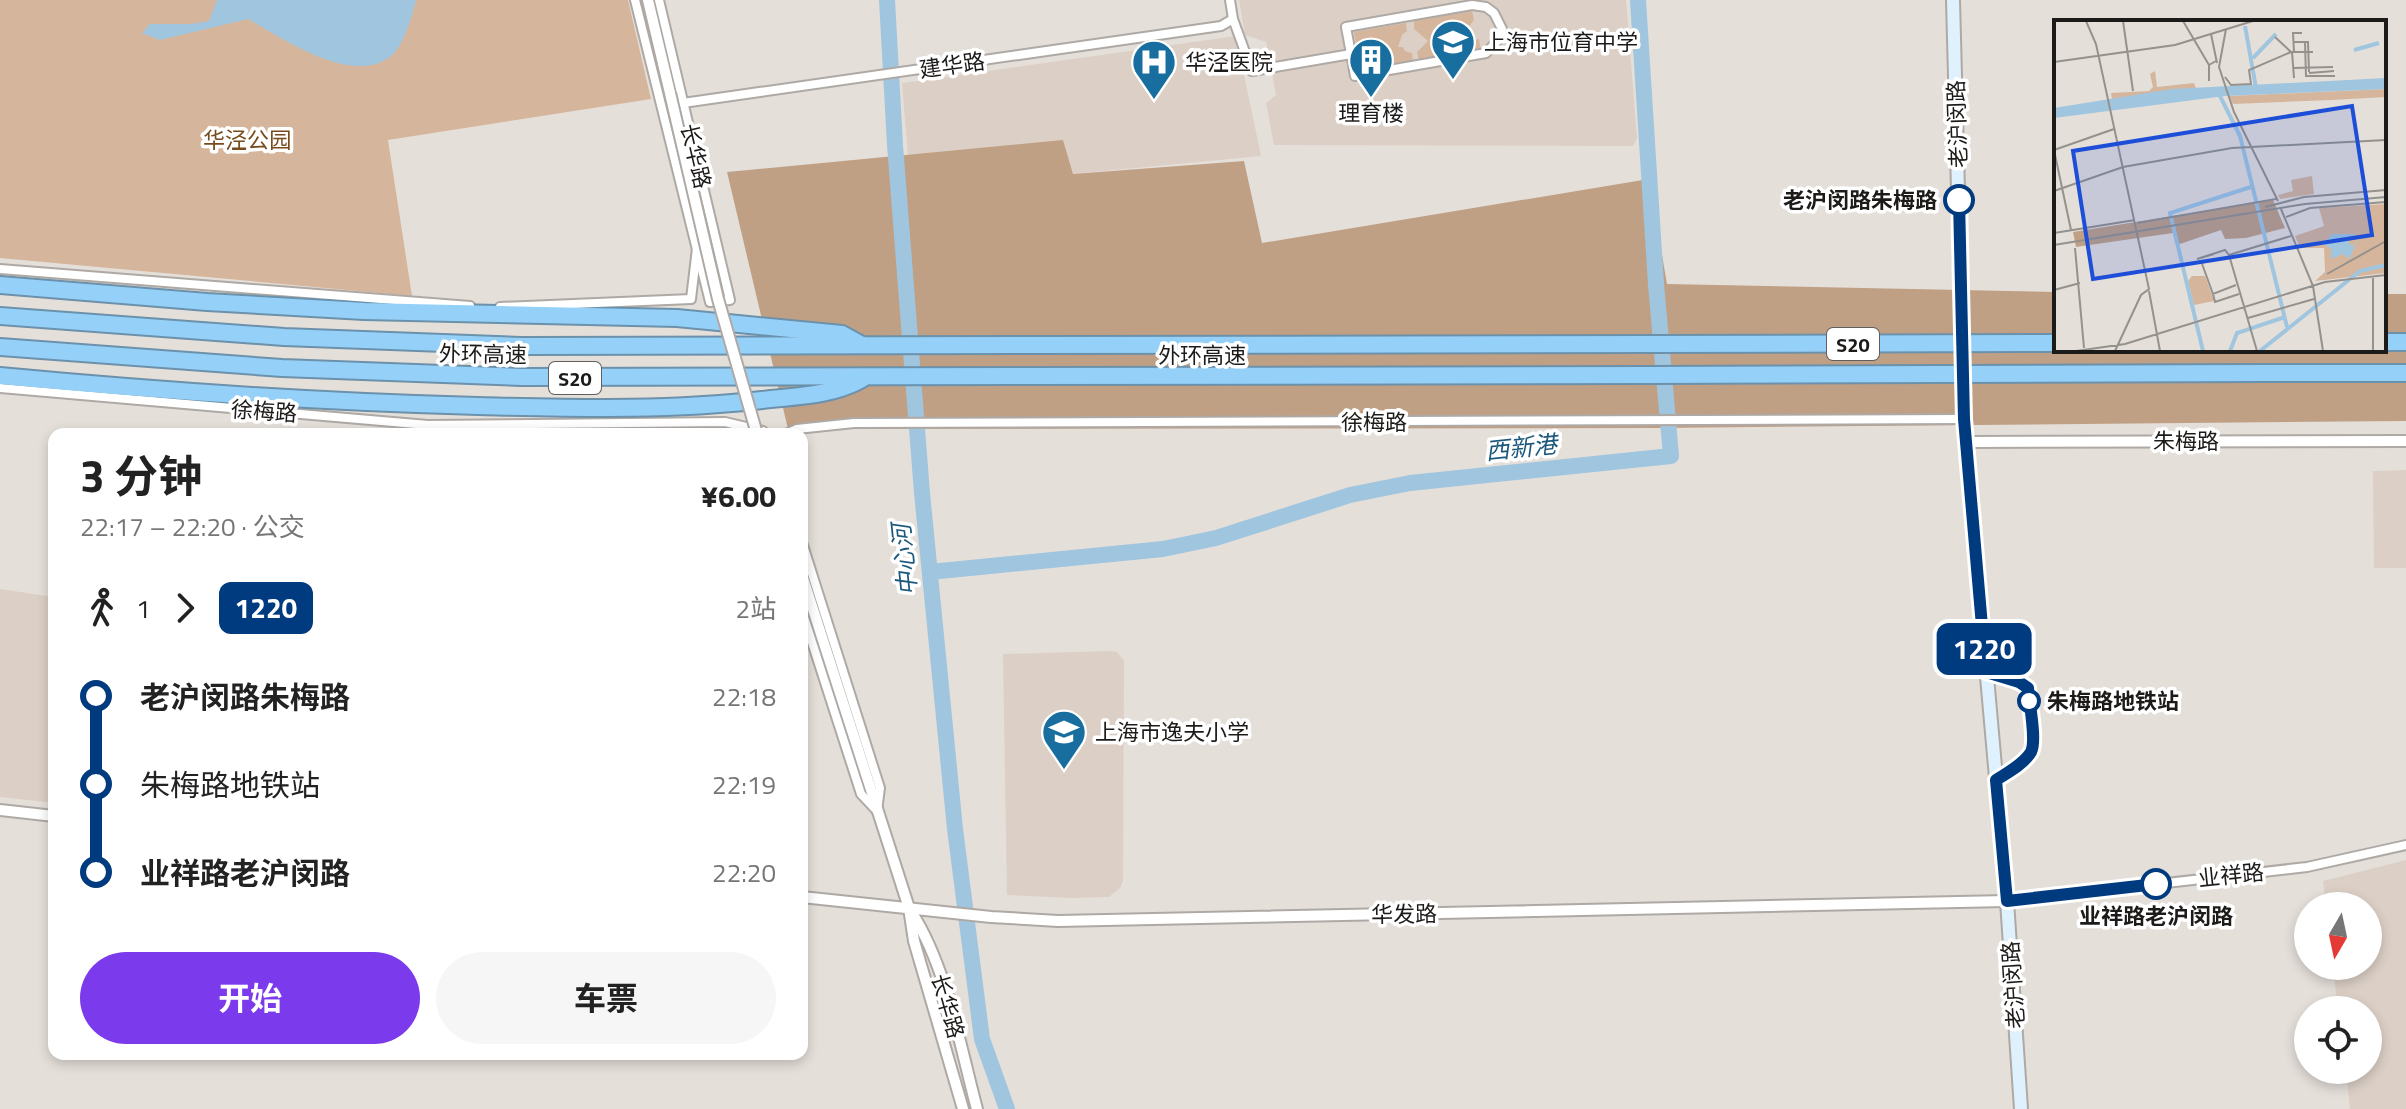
<!DOCTYPE html>
<html lang="zh">
<head>
<meta charset="utf-8">
<style>
	:root { --surface:#fff; --page:#f6f6f6; --text:#222; --muted:#767676; --accent:#7c3aed }
	body { margin:0; font-family:"Titillium Web","Noto Sans SC",sans-serif; background:var(--page); color:var(--text); height:100vh; display:flex; flex-direction:column; font-size:30px; white-space:nowrap }
	* { box-sizing:border-box; margin:0 }
	p { font-size:26px; color:var(--muted) }
	.icon { flex:none; width:44px; height:44px; fill:none; stroke:currentColor; stroke-width:2; stroke-linecap:round; stroke-linejoin:round }
	.map { position:relative; flex:1; overflow:hidden }
	.details { position:absolute; left:48px; top:428px; width:760px; height:632px; display:flex; flex-direction:column; background:var(--surface); border-radius:16px; box-shadow:0 4px 12px #0003 }
	.details>* { flex:none }
	.badge { padding:0 16px; border-radius:12px; font-size:28px; line-height:52px }
	.needle { width:52px; rotate:189deg }
	.tools { position:absolute; left:2294px; top:892px; display:grid; gap:16px }
	.tools a { display:grid; place-items:center; width:88px; height:88px; border-radius:50%; background:var(--surface); box-shadow:0 4px 12px #0003; font-size:40px }
	.map>.badge { position:absolute; translate:-50% -50%; box-shadow:0 0 0 4px #fff }
	.legs { display:flex; align-items:center; gap:12px; height:88px; padding:0 32px; font-size:26px }
	.legs p { margin-inline-start:auto }
	.head { display:flex; align-items:center; justify-content:space-between; height:136px; padding:0 32px }
	h1 { font-size:44px; font-weight:700; line-height:60px }
	.button { display:flex; gap:16px; margin-top:auto; padding:16px 32px }
	.button a { flex:1; height:92px; border-radius:48px; background:var(--accent); color:#fff; font-size:32px; font-weight:700; line-height:92px; text-align:center }
	.button a+a { background:var(--page); color:var(--text) }
	ul { padding:0 32px; list-style:none }
	li { display:flex; align-items:center; gap:28px; height:88px; font-size:30px }
	li i { display:grid; place-items:center; width:12px; height:100%; margin:0 10px; background:currentColor }
	li i::after { content:''; width:20px; height:20px; margin:-10px; border:6px solid; border-radius:50%; background:var(--surface) }
	li p { margin-inline-start:auto }
	li:first-child i { background:linear-gradient(#0000 50%,currentColor 0) }
	li:last-child i { background:linear-gradient(currentColor 50%,#0000 0) }
	.map>svg:first-child { display:block }
	.built { fill:#dcd0c6 }
	.green { fill:#d5b69c }
	.forest { fill:#c0a085 }
	.water { fill:#a0c5df }
	.lines { fill:none; stroke-linecap:round; stroke-linejoin:round }
	.river { stroke:#a0c5df; stroke-width:16 }
	.minor-casing { stroke:#aea9a4; stroke-width:12 }
	.tertiary-casing { stroke:#aea9a4; stroke-width:14 }
	.secondary-casing { stroke:#aea9a4; stroke-width:16 }
	.motorway-casing { stroke:#6b91ab; stroke-width:20 }
	.minor { stroke:#fff; stroke-width:8 }
	.tertiary { stroke:#fff; stroke-width:10 }
	.secondary { stroke:#dff1fd; stroke-width:12 }
	.motorway { stroke:#95d0f9; stroke-width:16 }
	.tertiary-bridge-casing { stroke:#aea9a4; stroke-width:14; stroke-linecap:butt }
	.motorway-bridge-casing { stroke:#6b91ab; stroke-width:20; stroke-linecap:butt }
	.tertiary-bridge { stroke:#fff; stroke-width:10 }
	.motorway-bridge { stroke:#95d0f9; stroke-width:16 }
	.line-1-casing { stroke:#fff; stroke-width:18 }
	.line-1 { stroke:#003b80; stroke-width:12 }
	.stop-1-dot { fill:#fff; stroke:#003b80; stroke-width:4 }
	.labels { text-anchor:middle; dominant-baseline:central; stroke-width:7; stroke-linejoin:round; paint-order:stroke }
	.shield { fill:#fff; stroke:#615f5e; stroke-width:2 }
	.shield-label { font-size:20px; font-weight:bold; fill:#1d1b19 }
	.poi-label { font-size:22px; fill:#1d1b19; stroke:#fff; text-anchor:start }
	.street-label { font-size:22px; fill:#1d1b19; stroke:#fff }
	.park-label { font-size:22px; fill:#774b1e; stroke:#fff }
	.stop-label { font-size:22px; font-weight:bold; fill:#1d1b19; stroke:#fff; text-anchor:end }
	.water-label { font-size:24px; font-style:italic; fill:#1c587c; stroke:#fff }
	.inset-river { fill:none; stroke:#a0c5df; stroke-width:4 }
	.inset-road { fill:none; stroke:#95918d; stroke-width:2 }
	.view { fill:#1d4ed8; fill-opacity:0.15; stroke:#1d4ed8; stroke-width:4 }
	.inset-edge { fill:none; stroke:#1d1b19; stroke-width:4 }
</style>
</head>
<body>
<div class="map">
<svg width="2406" height="1109" viewBox="0 0 2406 1109">
	<rect width="100%" height="100%" fill="#e5dfda"/>
	<g class="built">
		<path d="M1239 0H1626L1637 138 1633 146 1274 145 1266 103 1276 95 1266 42 1245 35Z"/>
		<path d="M1236 36 1261 156 1073 174 908 156 902 83Z"/>
		<path d="M2406 470V568H2374L2373 471Z"/>
		<path d="M0 589 54 597V803L0 797Z"/>
		<path d="M1110 651 1117 652 1124 661 1123 881 1120 888 1109 897 1072 898 1007 895 1003 654Z"/>
		<path d="M2406 860V1109H2350L2346 1070H2368V1010H2338L2333 966H2368V906H2326L2323 881Z"/>
	</g>
	<g class="green">
		<path d="M0 0H628L651 99 388 140 412 296 0 258Z"/>
		<path d="M1472 11 1474 20 1467 29 1468 34 1474 40 1479 39 1481 51 1419 61 1417 52 1428 41 1414 29V21Z"/>
		<path d="M1406 23 1407 31 1402 35 1398 47H1403L1405 51 1412 53 1413 62 1360 70 1354 32Z"/>
		<path d="M725 422 728 434H428V425Z"/>
	</g>
	<path class="forest" d="M1063 140 1073 174 1244 161 1262 243 1649 179 1667 284 2056 292V350H2384V294H2406V421L1657 428 788 429 727 172Z"/>
	<path class="water" d="M217 0H416C412 15 404 46 391 56 353 87 282 38 248 19L160 40 142 33 150 24H191L209 21Z"/>
	<g class="lines">
		<g class="river">
			<path d="M887 0 895 145 922 493 955 829 982 1039 1007 1109"/>
			<path d="M930 572 1163 549 1216 538 1350 495 1410 483 1671 456 1656 284 1638 0"/>
		</g>
		<g class="minor-casing">
			<g id="minor">
				<path d="M635 0 710 302 730 300 659 0"/>
				<path d="M1233 19 1252 71 1351 54 1346 27 1472 5 1486 7 1494 13 1502 29 1501 37 1486 53 1355 76 1351 54"/>
				<path d="M683 103 1221 26 1233 19 1230 0"/>
				<path d="M0 269 470 306"/>
				<path d="M500 307 691 299 697 248"/>
				<path d="M0 388 428 425 725 422 763 431 765 434"/>
				<path d="M786 434 797 429 854 423 1964 419"/>
				<path d="M802 542 880 788 877 811 861 794 802 611"/>
				<path d="M2007 901 2307 867 2406 845"/>
			</g>
		</g>
		<g class="tertiary-casing">
			<g id="tertiary">
				<path d="M648 0 670 93"/>
				<path d="M1965 442 2406 441"/>
				<path d="M802 575 909 908 914 941 963 1109"/>
				<path d="M0 810 54 816"/>
				<path d="M802 897 991 917 1058 921 2007 901"/>
				<path d="M912 913C947 968 960 1046 977 1109"/>
			</g>
		</g>
		<g class="secondary-casing">
			<path id="secondary" d="M1953 0 1964 419 2007 901 2021 1109"/>
		</g>
		<g class="motorway-casing">
			<g id="motorway">
				<path d="M0 285 207 302 364 311 677 318 842 334 862 345"/>
				<path d="M0 316 284 337 521 346 1650 344"/>
				<path d="M2384 342H2406"/>
				<path d="M0 347 282 368 521 377 1650 375"/>
				<path d="M2267 373H2406"/>
				<path d="M0 376C159 391 318 402 478 406 573 408 668 411 762 400 796 396 832 396 862 379"/>
			</g>
		</g>
		<use href="#minor" class="minor"/>
		<use href="#tertiary" class="tertiary"/>
		<use href="#secondary" class="secondary"/>
		<use href="#motorway" class="motorway"/>
		<g class="tertiary-bridge-casing">
			<path id="tertiary-bridge" d="M670 93 718 299 757 434"/>
		</g>
		<g class="motorway-bridge-casing">
			<g id="motorway-bridge">
				<path d="M1650 344 2056 343"/>
				<path d="M1650 375 2267 373"/>
			</g>
		</g>
		<use href="#tertiary-bridge" class="tertiary-bridge"/>
		<use href="#motorway-bridge" class="motorway-bridge"/>
	</g>
	<g class="lines">
		<g class="line-1-casing">
			<path id="line-1" d="M1959 200 1964 419 1986 672 2019 682 2028 688C2029 703 2037 740 2031 752 2024 764 2007 773 1996 780L2007 901 2156 884"/>
		</g>
		<use href="#line-1" class="line-1"/>
	</g>
	<defs>
		<g id="school-pin" transform="scale(2.3)"><path d="M0 17L-7.5 6A9.5 9.5 0 1 1 7.5 6Z" fill="#186f9f" stroke="#fff"/><path d="M0-5L7-2L0 1L-7-2ZM-4 1L0 2.5L4 1V4Q0 6-4 4Z" fill="#fff"/></g>
		<g id="building-pin" transform="scale(2.3)"><path d="M0 17L-7.5 6A9.5 9.5 0 1 1 7.5 6Z" fill="#186f9f" stroke="#fff"/><path d="M-4-6H4V6H1V3H-1V6H-4ZM-2.5-4.3h1.7v1.8h-1.7ZM.8-4.3h1.7v1.8H.8ZM-2.5-1h1.7V.8h-1.7ZM.8-1h1.7V.8H.8Z" fill="#fff"/></g>
		<g id="hospital-pin" transform="scale(2.3)"><path d="M0 17L-7.5 6A9.5 9.5 0 1 1 7.5 6Z" fill="#186f9f" stroke="#fff"/><path d="M-5-5h3v3.5h4V-5h3V5h-3V1.5h-4V5h-3Z" fill="#fff"/></g>
	</defs>
	<g fill-rule="evenodd">
		<use href="#school-pin" x="1453" y="42"/>
		<use href="#building-pin" x="1371" y="60"/>
		<use href="#hospital-pin" x="1154" y="62"/>
		<use href="#school-pin" x="1064" y="732"/>
	</g>
	<g class="stop-1-dot">
		<circle cx="1959" cy="200" r="14"/>
		<circle cx="2029" cy="701" r="10"/>
		<circle cx="2156" cy="884" r="14"/>
	</g>
	<g class="labels">
		<g class="shield">
			<rect x="1827" y="328" width="52" height="32" rx="6"/>
			<rect x="549" y="362" width="52" height="32" rx="6"/>
		</g>
		<g class="shield-label">
			<text x="1853" y="344">S20</text>
			<text x="575" y="378">S20</text>
		</g>
		<g class="poi-label">
			<text x="1484" y="42">上海市位育中学</text>
			<text x="1185" y="62">华泾医院</text>
			<text x="1371" y="113" text-anchor="middle">理育楼</text>
			<text x="1095" y="732">上海市逸夫小学</text>
		</g>
		<g class="street-label">
			<text transform="translate(952 65) rotate(-8)">建华路</text>
			<text transform="translate(1957 124) rotate(-92)">老沪闵路</text>
			<text transform="translate(696 156) rotate(77)">长华路</text>
			<text transform="translate(483 354) rotate(1)">外环高速</text>
			<text x="1202" y="355">外环高速</text>
			<text transform="translate(264 411) rotate(4)">徐梅路</text>
			<text x="1374" y="422">徐梅路</text>
			<text x="2186" y="441">朱梅路</text>
			<text transform="translate(2231 875) rotate(-6)">业祥路</text>
			<text transform="translate(1404 914) rotate(-1)">华发路</text>
			<text transform="translate(2013 985) rotate(-94)">老沪闵路</text>
			<text transform="translate(948 1006) rotate(74)">长华路</text>
		</g>
		<g class="park-label">
			<text x="247" y="140">华泾公园</text>
		</g>
		<g class="stop-label">
			<text x="1937" y="200">老沪闵路朱梅路</text>
			<text x="2047" y="701" text-anchor="start">朱梅路地铁站</text>
			<text x="2156" y="916" text-anchor="middle">业祥路老沪闵路</text>
		</g>
		<g class="water-label">
			<text transform="translate(1521 447) rotate(-6)">西新港</text>
			<text transform="translate(904 560) rotate(-96)">中心河</text>
		</g>
	</g>
	<g transform="translate(2054 20)">
		<rect width="332" height="332" fill="#e5dfda"/>
		<path d="M101 51 103 67 140 63 142 68 58 79 57 73 95 71 99 67 96 54ZM332 69V77L277 80 179 84 175 76ZM258 156 260 174 226 179 224 175 239 171 237 160ZM332 184V253L261 261 271 252 270 228H246L241 216 270 206 265 188ZM138 256H151L160 281 140 285 134 261Z" fill="#d5b69c"/>
		<path d="M219 180 231 208 192 218 171 219 167 210 123 225 119 213 22 227 19 212Z" fill="#c0a085"/>
		<path d="M332 58V69L171 76 0 98V88L118 69ZM278 214H301L293 220 299 227 305 218 295 239 289 234 277 239V229L269 224Z" fill="#a0c5df"/>
		<path class="inset-river" d="M191 6 202 68M300 30 325 23M199 38 222 14M164 72 186 116 233 307M149 331 116 193 200 166M176 331 183 313 231 297M206 331 306 251 332 245"/>
		<path class="inset-road" d="M32 1 42 24 95 269 87 275 61 331M69 1 79 71M129 1 155 45M172 9 165 47 180 92 224 181M157 14 163 43M221 17 237 32H259M240 22H254L255 52M251 22 252 57M238 32 240 58M240 32 239 13H248M0 42 121 25 199 1M239 48 279 47M255 53 280 51M252 56H281M171 57 177 65 197 64 195 50 237 32M155 61V45L162 41M0 130 17 210M0 130 60 109M0 171 69 147 178 128 332 120M211 187 250 177 332 170M227 189 259 266 269 331M232 197 256 188 332 182M83 203 222 179M0 213 81 200M0 225 251 184 332 177M21 228 30 328M160 234 143 239 171 230 175 235M147 241 159 274 182 265M273 254 332 221M0 270 26 263M95 271 106 331M159 274 161 282 185 274M194 298 260 279M22 331 71 324 271 262 332 255M203 331 175 235 237 216M319 331V256"/>
		<path class="view" d="M298 86 318 215 39 259 19 131Z"/>
		<rect width="332" height="332" class="inset-edge"/>
	</g>
</svg>
<div class="tools">
<a><svg class="needle" viewBox="-14 -14 28 28"><path d="M0-13l5 13h-10z" fill="#e53935"/><path d="M0 13l5-13h-10z" fill="#767676"/></svg></a>
<a><svg class="icon" aria-label="locate" viewBox="0 0 24 24"><circle cx="12" cy="12" r="6"/><path d="M12 2v4M12 18v4M2 12h4M18 12h4"/></svg></a>
</div>
<b class="badge" style="left:1984px;top:649px;background:#003b80;color:#fff">1220</b>
<section class="details">
<div class="head"><div><h1>3 分钟</h1><p>22:17 – 22:20 · 公交</p></div><b>¥6.00</b></div>
<div class="legs"><svg class="icon" aria-label="walk" viewBox="0 0 24 24"><circle cx="13" cy="4" r="2"/><path d="M13 8l-2 6 4 7M11 14l-3 7M7 12l3-4h3l4 4"/></svg>1<svg class="icon" aria-label="forward" viewBox="0 0 24 24"><path d="M9 5l7 7-7 7"/></svg><b class="badge" style="background:#003b80;color:#fff">1220</b><p>2站</p></div>
<ul>
<li><i style="color:#003b80"></i><b>老沪闵路朱梅路</b><p>22:18</p></li>
<li><i style="color:#003b80"></i><span>朱梅路地铁站</span><p>22:19</p></li>
<li><i style="color:#003b80"></i><b>业祥路老沪闵路</b><p>22:20</p></li>
</ul>
<div class="button"><a>开始</a><a>车票</a></div>
</section>
</div>
</body>
</html>
